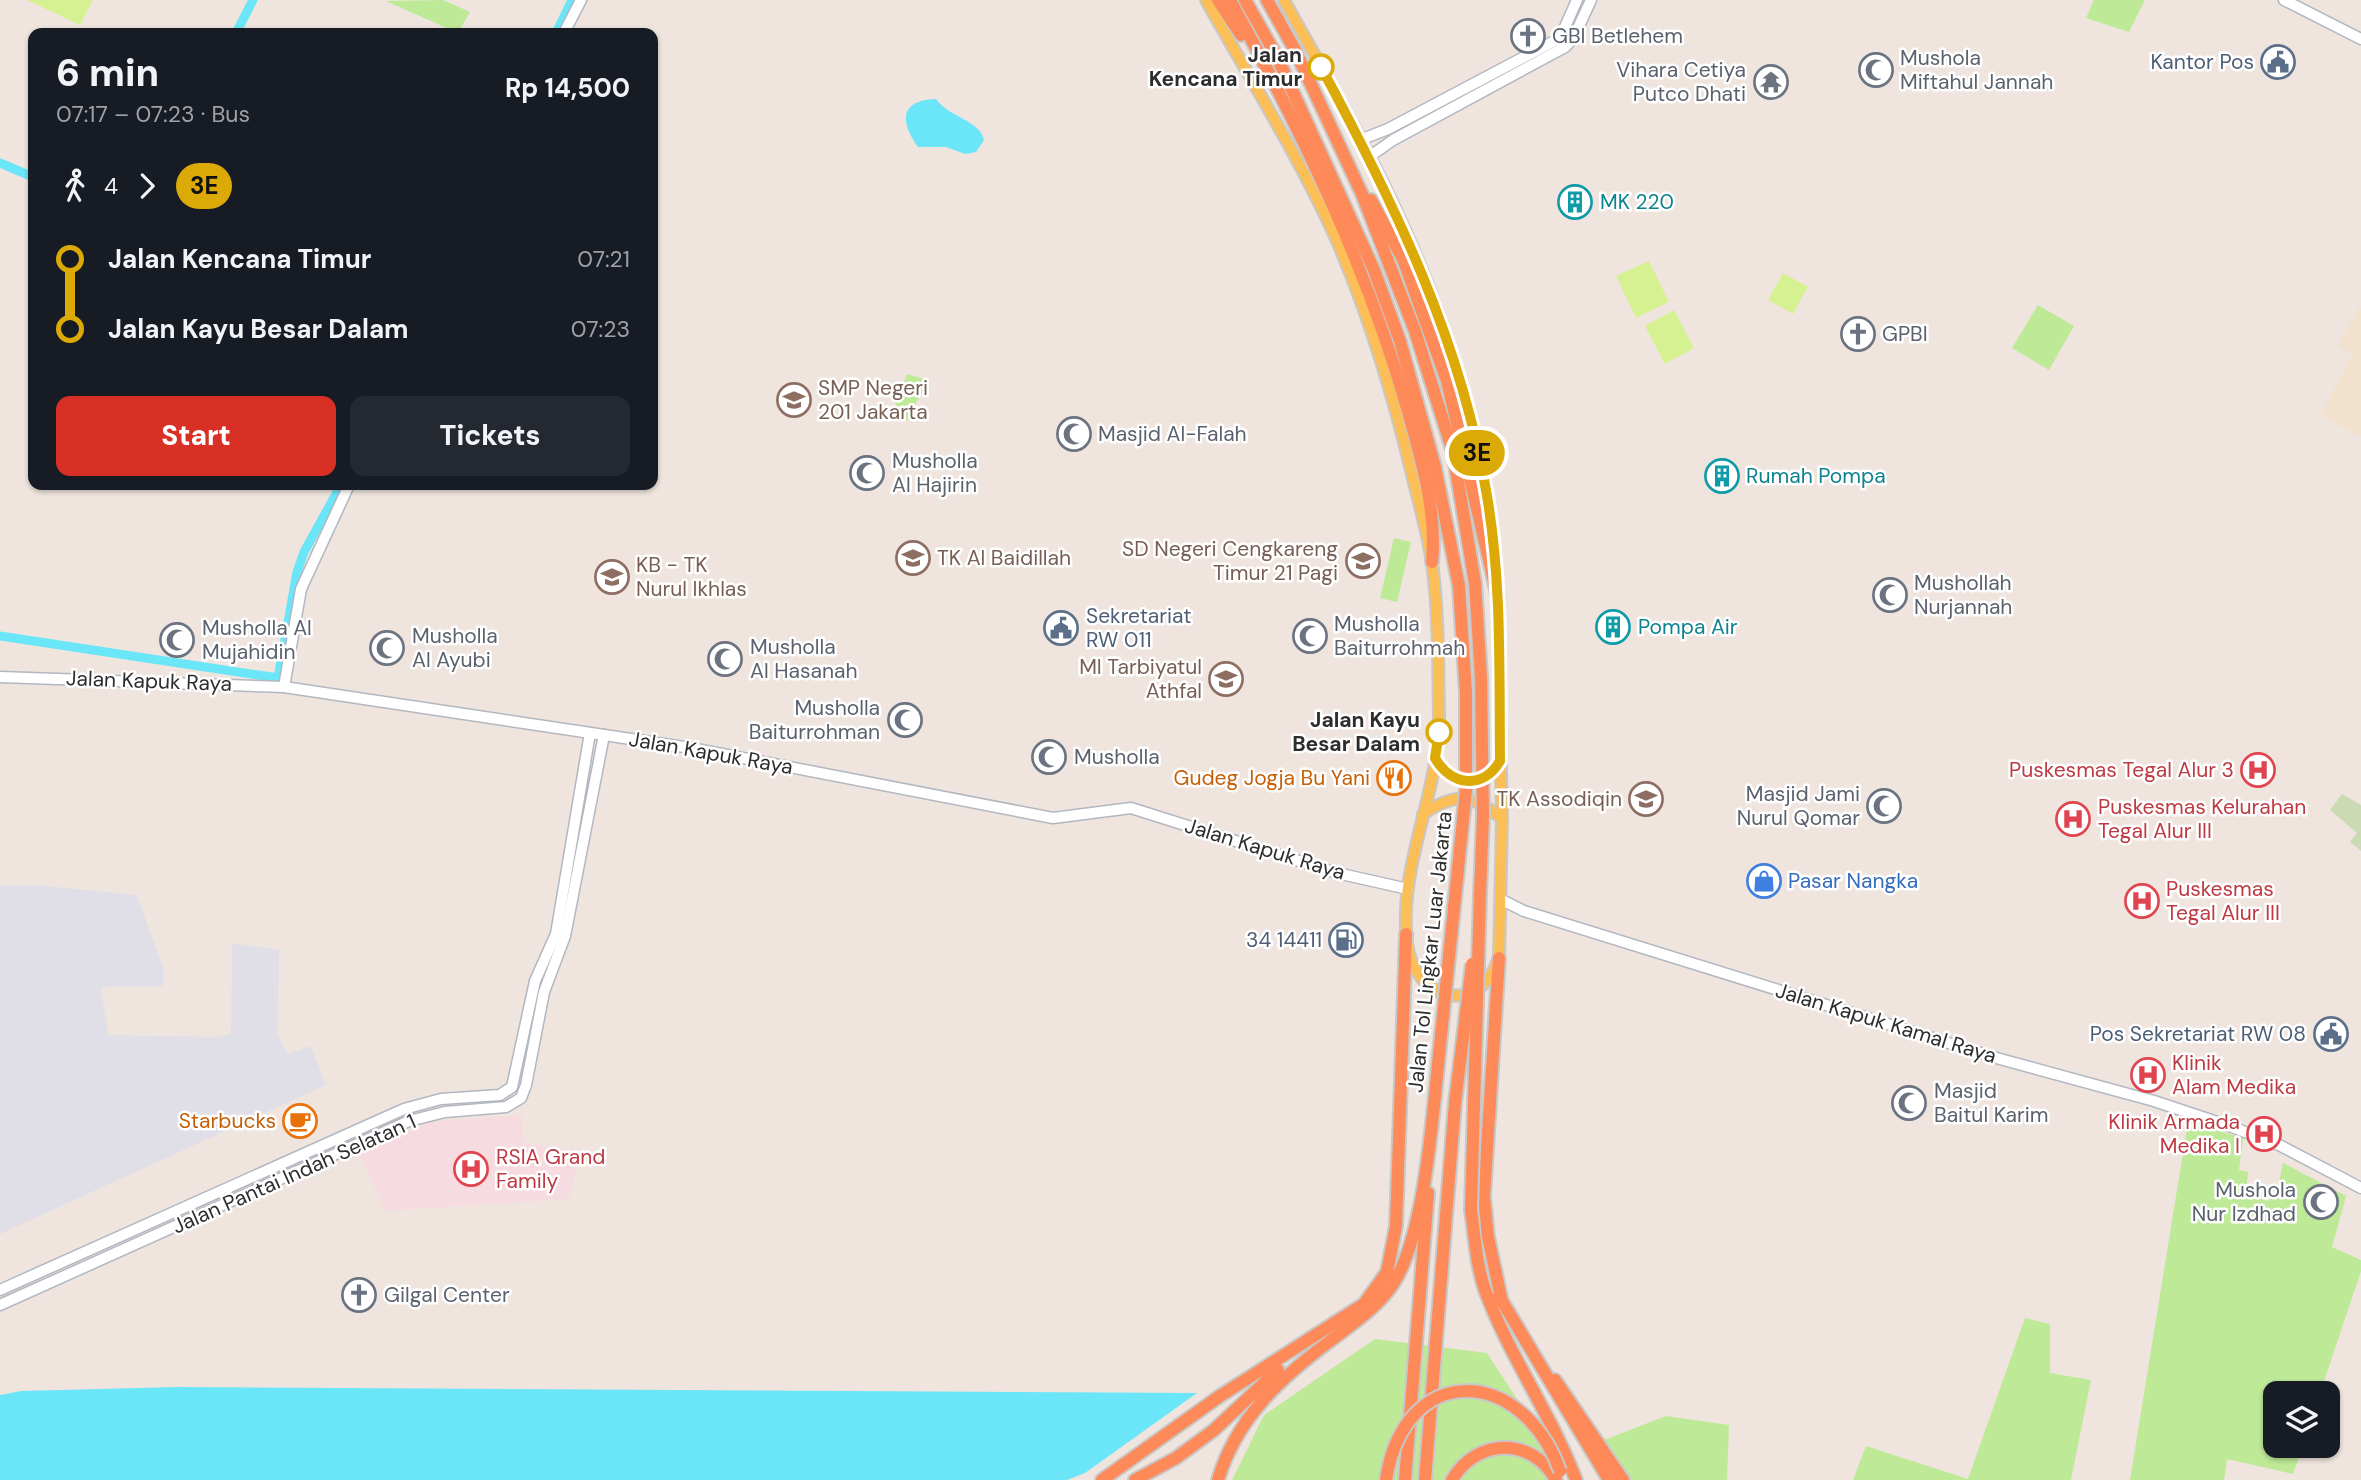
<!DOCTYPE html>
<html lang="en">
<head>
<meta charset="utf-8">
<style>
	:root { --surface:#171b24; --page:#242831; --text:#f1f3f6; --muted:#9ea1a6; --accent:#d93025 }
	body { margin:0; font-family:"DM Sans",sans-serif; background:var(--page); color:var(--text); height:100vh; display:flex; flex-direction:column; font-size:26px; white-space:nowrap }
	* { box-sizing:border-box; margin:0 }
	p { font-size:23px; color:var(--muted) }
	.icon { flex:none; width:38px; height:38px; fill:none; stroke:currentColor; stroke-width:2; stroke-linecap:round; stroke-linejoin:round }
	.map { position:relative; flex:1; overflow:hidden }
	.sheet { position:absolute; left:28px; top:28px; width:630px; height:462px; display:flex; flex-direction:column; background:var(--surface); border-radius:14px; box-shadow:0 2px 5px #0004 }
	.sheet>* { flex:none }
	.badge { padding:0 14px; border-radius:23px; font-size:24px; line-height:46px }
	.buttons { position:absolute; left:2263px; top:1381px; display:grid; gap:14px }
	.buttons a { display:grid; place-items:center; width:77px; height:77px; border-radius:14px; background:var(--surface); box-shadow:0 2px 5px #0004; font-size:35px }
	.map>.badge { position:absolute; translate:-50% -50%; box-shadow:0 0 0 4px #fff }
	.legs { display:flex; align-items:center; gap:10px; height:77px; padding:0 28px; font-size:23px }
	.legs p { margin-inline-start:auto }
	.headline { display:flex; align-items:center; justify-content:space-between; height:119px; padding:0 28px }
	h1 { font-size:38px; font-weight:800; line-height:52px }
	.action { display:flex; gap:14px; margin-top:auto; padding:14px 28px }
	.action a { flex:1; height:80px; border-radius:14px; background:var(--accent); color:#fff; font-size:28px; font-weight:800; line-height:80px; text-align:center }
	.action a+a { background:var(--page); color:var(--text) }
	ul { padding:0 28px; list-style:none }
	li { display:flex; align-items:center; gap:24px; height:70px; font-size:26px }
	li i { display:grid; place-items:center; width:10px; height:100%; margin:0 9px; background:currentColor }
	li i::after { content:''; width:18px; height:18px; margin:-9px; border:5px solid; border-radius:50%; background:var(--surface) }
	li p { margin-inline-start:auto }
	li:first-child i { background:linear-gradient(#0000 50%,currentColor 0) }
	li:last-child i { background:linear-gradient(currentColor 50%,#0000 0) }
	.map>svg:first-child { display:block }
	.industrial { fill:#e0dfe7 }
	.education { fill:#f2e1cd }
	.medical { fill:#f6dbe0 }
	.green { fill:#bee997 }
	.cemetery { fill:#ccdab4 }
	.pitch { fill:#d6f192 }
	.water { fill:#6ae6f8 }
	.lines { fill:none; stroke-linecap:round; stroke-linejoin:round }
	.canal { stroke:#6ae6f8; stroke-width:9 }
	.secondary-casing { stroke:#b2b7c1; stroke-width:13 }
	.primary-casing { stroke:#c8c8c8; stroke-width:14 }
	.highway-casing { stroke:#c8c8c8; stroke-width:16 }
	.secondary { stroke:#fff; stroke-width:10 }
	.primary { stroke:#fcbf57; stroke-width:10 }
	.highway { stroke:#ff8a59; stroke-width:12 }
	.highway-bridge-casing { stroke:#c8c8c8; stroke-width:16; stroke-linecap:butt }
	.highway-bridge { stroke:#ff8a59; stroke-width:12 }
	.line-1-casing { stroke:#fff; stroke-width:16 }
	.line-1 { stroke:#dbaa07; stroke-width:10 }
	.stop-1-dot { fill:#fff; stroke:#dbaa07; stroke-width:3.5 }
	.labels { text-anchor:middle; dominant-baseline:central; stroke-width:5; stroke-linejoin:round; paint-order:stroke }
	.worship-label { font-size:21px; fill:#5b616d; stroke:#fff; text-anchor:start }
	.stop-label { font-size:21px; font-weight:bold; fill:#2d2d2d; stroke:#fff; text-anchor:end }
	.service-label { font-size:21px; fill:#4e5e75; stroke:#fff; text-anchor:end }
	.culture-label { font-size:21px; fill:#0d838f; stroke:#fff; text-anchor:start }
	.education-label { font-size:21px; fill:#785e54; stroke:#fff; text-anchor:start }
	.street-label { font-size:21px; fill:#2d2d2d; stroke:#fff }
	.health-label { font-size:21px; fill:#be3a42; stroke:#fff; text-anchor:start }
	.food-label { font-size:21px; fill:#c56008; stroke:#fff; text-anchor:end }
	.shop-label { font-size:21px; fill:#366cbe; stroke:#fff; text-anchor:start }
</style>
</head>
<body>
<div class="map">
<svg width="2361" height="1480" viewBox="0 0 2361 1480">
	<rect width="100%" height="100%" fill="#efe5de"/>
	<path class="industrial" d="M35 885 137 895 163 968V986L101 987 108 1035 220 1037 231 1033 232 943 279 950 278 1035 288 1054 311 1046 326 1085 0 1234V886Z"/>
	<path class="education" d="M2361 305V437L2320 415 2353 354 2338 345Z"/>
	<path class="medical" d="M522 1115 523 1142 580 1152 569 1199 385 1211 360 1156 362 1152 432 1121Z"/>
	<g class="green">
		<path d="M443 0 470 12 458 33 386 1Z"/>
		<path d="M2094 0H2145L2129 32 2086 18Z"/>
		<path d="M2038 305 2074 326 2049 370 2012 348Z"/>
		<path d="M907 374 928 380 907 421 893 410Z"/>
		<path d="M1394 538 1411 542 1397 602 1380 598Z"/>
		<path d="M2188 1122 2243 1138 2239 1170 2248 1172 2246 1194 2268 1201 2277 1192 2283 1163 2346 1196 2332 1247 2361 1260V1271L2320 1393H2275V1446H2303L2293 1474 2227 1459 2224 1480H2130Z"/>
		<path d="M2025 1318 2050 1324V1373L2091 1380 2071 1480H1853L1866 1446 1968 1479Z"/>
		<path d="M1375 1339 1487 1353 1552 1453V1480H1232L1264 1415Z"/>
		<path d="M1666 1416 1729 1425 1727 1480H1631L1604 1440Z"/>
	</g>
	<path class="cemetery" d="M2342 794 2361 805V851L2350 842 2357 833 2330 810Z"/>
	<g class="pitch">
		<path d="M27 0H93L80 25Z"/>
		<path d="M1649 261 1669 302 1636 318 1616 276Z"/>
		<path d="M1783 273 1808 287 1793 314 1768 300Z"/>
		<path d="M1674 310 1694 348 1665 364 1645 326Z"/>
	</g>
	<g class="water">
		<path d="M936 99C948 117 980 120 984 140L976 152 965 154 946 147H918C900 122 899 100 936 99Z"/>
		<path d="M178 1387 1197 1393 1085 1473 1067 1480H0V1395L21 1391Z"/>
	</g>
	<g class="lines">
		<g class="canal">
			<path d="M236 33 253 0"/>
			<path d="M556 33 572 0"/>
			<path d="M0 163 33 177"/>
			<path d="M0 636 278 678 297 572 304 552 341 485"/>
		</g>
		<g class="secondary-casing">
			<g id="secondary">
				<path d="M2284 0 2361 39"/>
				<path d="M564 33 581 0"/>
				<path d="M1561 36 1577 0"/>
				<path d="M1360 140 1388 129 1579 28"/>
				<path d="M1369 157 1393 140 1565 47 1573 39 1591 0"/>
				<path d="M0 677 284 687 691 748 1053 818 1131 808 1337 873 1408 889"/>
				<path d="M284 687 301 589 349 485"/>
				<path d="M1502 900 1524 911 2000 1059 2154 1101 2232 1127 2279 1145 2361 1188"/>
				<path d="M0 1290 404 1109 441 1099 500 1095 512 1087 535 981 556 934 590 733"/>
				<path d="M0 1305 409 1121 445 1112 506 1107 521 1098 526 1085 544 992 565 936 604 735"/>
			</g>
		</g>
		<g class="primary-casing">
			<g id="primary">
				<path d="M1206 0C1250 79 1300 158 1337 241 1370 318 1394 398 1413 479 1420 507 1428 535 1432 563 1439 614 1438 666 1439 717 1440 792 1398 865 1407 942 1413 1000 1479 1019 1499 958L1502 819 1497 592"/>
				<path d="M1284 0C1326 76 1370 151 1405 230 1452 335 1483 448 1494 562"/>
				<path d="M1435 758C1451 786 1483 790 1500 761"/>
				<path d="M1423 814C1455 792 1473 794 1502 819"/>
			</g>
		</g>
		<g class="highway-casing">
			<g id="highway">
				<path d="M1218 0 1241 35"/>
				<path d="M1230 0C1303 133 1368 269 1409 415 1422 462 1437 513 1432 562"/>
				<path d="M1245 0 1277 57 1374 270 1400 341 1435 467 1459 586"/>
				<path d="M1267 0 1295 50 1362 194 1415 331 1453 452 1475 583"/>
				<path d="M1371 200 1403 259 1447 381 1498 598"/>
				<path d="M1480 894 1483 816"/>
				<path d="M1499 958 1484 1196 1488 1237 1502 1302"/>
				<path d="M1471 1210C1475 1237 1476 1264 1485 1290 1509 1356 1551 1414 1576 1480"/>
				<path d="M1499 1296 1609 1480"/>
				<path d="M1555 1380 1623 1480"/>
				<path d="M1102 1480 1220 1396 1364 1304 1387 1272 1396 1226 1406 934"/>
				<path d="M1135 1480 1176 1458 1214 1430 1278 1370"/>
				<path d="M1218 1480C1236 1419 1280 1378 1330 1341 1352 1324 1377 1308 1393 1284 1424 1237 1432 1123 1438 1065"/>
				<path d="M1405 1480 1428 1193"/>
				<path d="M1425 1480 1455 1103"/>
				<path d="M1452 1480C1476 1438 1532 1436 1556 1480"/>
			</g>
		</g>
		<use href="#secondary" class="secondary"/>
		<use href="#primary" class="primary"/>
		<use href="#highway" class="highway"/>
		<g class="highway-bridge-casing">
			<g id="highway-bridge">
				<path d="M1475 583 1481 678 1483 816"/>
				<path d="M1438 1065 1466 790V693L1459 586"/>
				<path d="M1455 1103 1472 964"/>
				<path d="M1471 1210 1480 894"/>
				<path d="M1386 1480C1404 1361 1522 1365 1560 1471"/>
			</g>
		</g>
		<use href="#highway-bridge" class="highway-bridge"/>
	</g>
	<g class="lines">
		<g class="line-1-casing">
			<path id="line-1" d="M1321 67C1394 203 1462 342 1487 496 1502 583 1499 673 1500 761 1483 790 1451 786 1435 758L1439 732"/>
		</g>
		<use href="#line-1" class="line-1"/>
	</g>
	<defs>
		<g id="church-ring" transform="scale(1.75)"><circle r="9.5" fill="#fff" stroke="#6b7280" stroke-width="1.5"/><path d="M-1.2-6h2.4v3.5h3.3v2.4h-3.3V6h-2.4V-.1h-3.3v-2.4h3.3Z" fill="#6b7280"/></g>
		<g id="civic-ring" transform="scale(1.75)"><circle r="9.5" fill="#fff" stroke="#5c6f8a" stroke-width="1.5"/><path d="M-.6-6.5H3V-4.5H.6V-3L4-1V1h2V6H-6V1h2V-1L-.6-3ZM-1.2 2.5V6h2.4V2.5Z" fill="#5c6f8a"/></g>
		<g id="mosque-ring" transform="scale(1.75)"><circle r="9.5" fill="#fff" stroke="#6b7280" stroke-width="1.5"/><path d="M3.5-4.9A6 6 0 1 0 3.5 4.9A5 5 0 1 1 3.5-4.9Z" fill="#6b7280"/></g>
		<g id="temple-ring" transform="scale(1.75)"><circle r="9.5" fill="#fff" stroke="#6b7280" stroke-width="1.5"/><path d="M0-6L5-2H3V0L6.5 2.5H4V6H1.5V3h-3V6H-4V2.5H-6.5L-3 0V-2H-5Z" fill="#6b7280"/></g>
		<g id="building-ring" transform="scale(1.75)"><circle r="9.5" fill="#fff" stroke="#0f9aa8" stroke-width="1.5"/><path d="M-4-6H4V6H1V3H-1V6H-4ZM-2.5-4.3h1.7v1.8h-1.7ZM.8-4.3h1.7v1.8H.8ZM-2.5-1h1.7V.8h-1.7ZM.8-1h1.7V.8H.8Z" fill="#0f9aa8"/></g>
		<g id="school-ring" transform="scale(1.75)"><circle r="9.5" fill="#fff" stroke="#8d6e63" stroke-width="1.5"/><path d="M0-5L7-2L0 1L-7-2ZM-4 1L0 2.5L4 1V4Q0 6-4 4Z" fill="#8d6e63"/></g>
		<g id="hospital-ring" transform="scale(1.75)"><circle r="9.5" fill="#fff" stroke="#e0444e" stroke-width="1.5"/><path d="M-5-5h3v3.5h4V-5h3V5h-3V1.5h-4V5h-3Z" fill="#e0444e"/></g>
		<g id="restaurant-ring" transform="scale(1.75)"><circle r="9.5" fill="#fff" stroke="#e8710a" stroke-width="1.5"/><path d="M-5-6h1v4h1v-4h1v4h1v-4h1v5L-1.5 .5V6h-2V.5L-5-1ZM5-6V6H3V1.5H1.5Q1.5-4 5-6Z" fill="#e8710a"/></g>
		<g id="shop-ring" transform="scale(1.75)"><circle r="9.5" fill="#fff" stroke="#3f7fe0" stroke-width="1.5"/><path d="M-5-2.5h2.3a2.7 3.5 0 0 1 5.4 0H5L5.5 6h-11ZM-1.5-2.5h3a1.5 2.3 0 0 0-3 0Z" fill="#3f7fe0"/></g>
		<g id="fuel-ring" transform="scale(1.75)"><circle r="9.5" fill="#fff" stroke="#5c6f8a" stroke-width="1.5"/><path d="M-5.5-6h7V0h2V4h1.3V-2.5L3-4.5l.8-.8L6-3V5H2.5V1h-1V6h-7ZM-4.2-4.7v3.2H.2V-4.7Z" fill="#5c6f8a"/></g>
		<g id="cafe-ring" transform="scale(1.75)"><circle r="9.5" fill="#fff" stroke="#e8710a" stroke-width="1.5"/><path d="M-5.5-4.5H6V0H3Q3 3.5 0 3.5H-2.5Q-5.5 3.5-5.5 0ZM3-3.2v2h1.7v-2ZM-6 4.5H4V6H-6Z" fill="#e8710a"/></g>
	</defs>
	<g fill-rule="evenodd">
		<use href="#church-ring" x="1528" y="36"/>
		<use href="#civic-ring" x="2278" y="62"/>
		<use href="#mosque-ring" x="1876" y="70"/>
		<use href="#temple-ring" x="1771" y="82"/>
		<use href="#building-ring" x="1575" y="202"/>
		<use href="#church-ring" x="1858" y="334"/>
		<use href="#school-ring" x="794" y="400"/>
		<use href="#mosque-ring" x="1074" y="434"/>
		<use href="#mosque-ring" x="867" y="473"/>
		<use href="#building-ring" x="1722" y="476"/>
		<use href="#school-ring" x="913" y="558"/>
		<use href="#school-ring" x="1363" y="561"/>
		<use href="#school-ring" x="612" y="577"/>
		<use href="#mosque-ring" x="1890" y="595"/>
		<use href="#building-ring" x="1613" y="627"/>
		<use href="#civic-ring" x="1061" y="628"/>
		<use href="#mosque-ring" x="1310" y="636"/>
		<use href="#mosque-ring" x="177" y="640"/>
		<use href="#mosque-ring" x="387" y="648"/>
		<use href="#mosque-ring" x="725" y="659"/>
		<use href="#school-ring" x="1226" y="679"/>
		<use href="#mosque-ring" x="905" y="720"/>
		<use href="#mosque-ring" x="1049" y="757"/>
		<use href="#hospital-ring" x="2258" y="770"/>
		<use href="#restaurant-ring" x="1394" y="778"/>
		<use href="#school-ring" x="1646" y="799"/>
		<use href="#mosque-ring" x="1884" y="806"/>
		<use href="#hospital-ring" x="2073" y="819"/>
		<use href="#shop-ring" x="1764" y="881"/>
		<use href="#hospital-ring" x="2142" y="901"/>
		<use href="#fuel-ring" x="1346" y="940"/>
		<use href="#civic-ring" x="2331" y="1034"/>
		<use href="#hospital-ring" x="2148" y="1075"/>
		<use href="#mosque-ring" x="1909" y="1103"/>
		<use href="#cafe-ring" x="300" y="1121"/>
		<use href="#hospital-ring" x="2264" y="1134"/>
		<use href="#hospital-ring" x="471" y="1169"/>
		<use href="#mosque-ring" x="2321" y="1202"/>
		<use href="#church-ring" x="359" y="1295"/>
	</g>
	<g class="stop-1-dot">
		<circle cx="1321" cy="67" r="12"/>
		<circle cx="1439" cy="732" r="12"/>
	</g>
	<g class="labels">
		<g class="worship-label">
			<text x="1552" y="36">GBI Betlehem</text>
			<text x="1900" y="58">Mushola<tspan x="1900" dy="24">Miftahul Jannah</tspan></text>
			<text x="1746" y="70" text-anchor="end">Vihara Cetiya<tspan x="1746" dy="24">Putco Dhati</tspan></text>
			<text x="1882" y="334">GPBI</text>
			<text x="1098" y="434">Masjid Al-Falah</text>
			<text x="892" y="461">Musholla<tspan x="892" dy="24">Al Hajirin</tspan></text>
			<text x="1914" y="583">Mushollah<tspan x="1914" dy="24">Nurjannah</tspan></text>
			<text x="1334" y="624">Musholla<tspan x="1334" dy="24">Baiturrohmah</tspan></text>
			<text x="202" y="628">Musholla Al<tspan x="202" dy="24">Mujahidin</tspan></text>
			<text x="412" y="636">Musholla<tspan x="412" dy="24">Al Ayubi</tspan></text>
			<text x="750" y="647">Musholla<tspan x="750" dy="24">Al Hasanah</tspan></text>
			<text x="880" y="708" text-anchor="end">Musholla<tspan x="880" dy="24">Baiturrohman</tspan></text>
			<text x="1074" y="757">Musholla</text>
			<text x="1860" y="794" text-anchor="end">Masjid Jami<tspan x="1860" dy="24">Nurul Qomar</tspan></text>
			<text x="1934" y="1091">Masjid<tspan x="1934" dy="24">Baitul Karim</tspan></text>
			<text x="2296" y="1190" text-anchor="end">Mushola<tspan x="2296" dy="24">Nur Izdhad</tspan></text>
			<text x="384" y="1295">Gilgal Center</text>
		</g>
		<g class="stop-label">
			<text x="1302" y="55">Jalan<tspan x="1302" dy="24">Kencana Timur</tspan></text>
			<text x="1420" y="720">Jalan Kayu<tspan x="1420" dy="24">Besar Dalam</tspan></text>
		</g>
		<g class="service-label">
			<text x="2254" y="62">Kantor Pos</text>
			<text x="1086" y="616" text-anchor="start">Sekretariat<tspan x="1086" dy="24">RW 011</tspan></text>
			<text x="1322" y="940">34 14411</text>
			<text x="2306" y="1034">Pos Sekretariat RW 08</text>
		</g>
		<g class="culture-label">
			<text x="1600" y="202">MK 220</text>
			<text x="1746" y="476">Rumah Pompa</text>
			<text x="1638" y="627">Pompa Air</text>
		</g>
		<g class="education-label">
			<text x="818" y="388">SMP Negeri<tspan x="818" dy="24">201 Jakarta</tspan></text>
			<text x="1338" y="549" text-anchor="end">SD Negeri Cengkareng<tspan x="1338" dy="24">Timur 21 Pagi</tspan></text>
			<text x="937" y="558">TK Al Baidillah</text>
			<text x="636" y="565">KB - TK<tspan x="636" dy="24">Nurul Ikhlas</tspan></text>
			<text x="1202" y="667" text-anchor="end">MI Tarbiyatul<tspan x="1202" dy="24">Athfal</tspan></text>
			<text x="1622" y="799" text-anchor="end">TK Assodiqin</text>
		</g>
		<g class="street-label">
			<text transform="translate(149 681) rotate(2)">Jalan Kapuk Raya</text>
			<text transform="translate(711 753) rotate(10)">Jalan Kapuk Raya</text>
			<text transform="translate(1265 849) rotate(17)">Jalan Kapuk Raya</text>
			<text transform="translate(1430 952) rotate(-84)">Jalan Tol Lingkar Luar Jakarta</text>
			<text transform="translate(1886 1023) rotate(17)">Jalan Kapuk Kamal Raya</text>
			<text transform="translate(294 1174) rotate(-24)">Jalan Pantai Indah Selatan 1</text>
		</g>
		<g class="health-label">
			<text x="2234" y="770" text-anchor="end">Puskesmas Tegal Alur 3</text>
			<text x="2098" y="807">Puskesmas Kelurahan<tspan x="2098" dy="24">Tegal Alur III</tspan></text>
			<text x="2166" y="889">Puskesmas<tspan x="2166" dy="24">Tegal Alur III</tspan></text>
			<text x="2172" y="1063">Klinik<tspan x="2172" dy="24">Alam Medika</tspan></text>
			<text x="2240" y="1122" text-anchor="end">Klinik Armada<tspan x="2240" dy="24">Medika I</tspan></text>
			<text x="496" y="1157">RSIA Grand<tspan x="496" dy="24">Family</tspan></text>
		</g>
		<g class="food-label">
			<text x="1370" y="778">Gudeg Jogja Bu Yani</text>
			<text x="276" y="1121">Starbucks</text>
		</g>
		<g class="shop-label">
			<text x="1788" y="881">Pasar Nangka</text>
		</g>
	</g>
</svg>
<div class="buttons">
<a><svg class="icon" aria-label="layers" viewBox="0 0 24 24"><path d="M12 4l9 5-9 5-9-5zM3 14l9 5 9-5"/></svg></a>
</div>
<b class="badge" style="left:1477px;top:453px;background:#dbaa07;color:#111">3E</b>
<section class="sheet">
<div class="headline"><div><h1>6 min</h1><p>07:17 – 07:23 · Bus</p></div><b>Rp 14,500</b></div>
<div class="legs"><svg class="icon" aria-label="walk" viewBox="0 0 24 24"><circle cx="13" cy="4" r="2"/><path d="M13 8l-2 6 4 7M11 14l-3 7M7 12l3-4h3l4 4"/></svg>4<svg class="icon" aria-label="forward" viewBox="0 0 24 24"><path d="M9 5l7 7-7 7"/></svg><b class="badge" style="background:#dbaa07;color:#111">3E</b></div>
<ul>
<li><i style="color:#dbaa07"></i><b>Jalan Kencana Timur</b><p>07:21</p></li>
<li><i style="color:#dbaa07"></i><b>Jalan Kayu Besar Dalam</b><p>07:23</p></li>
</ul>
<div class="action"><a>Start</a><a>Tickets</a></div>
</section>
</div>
</body>
</html>
